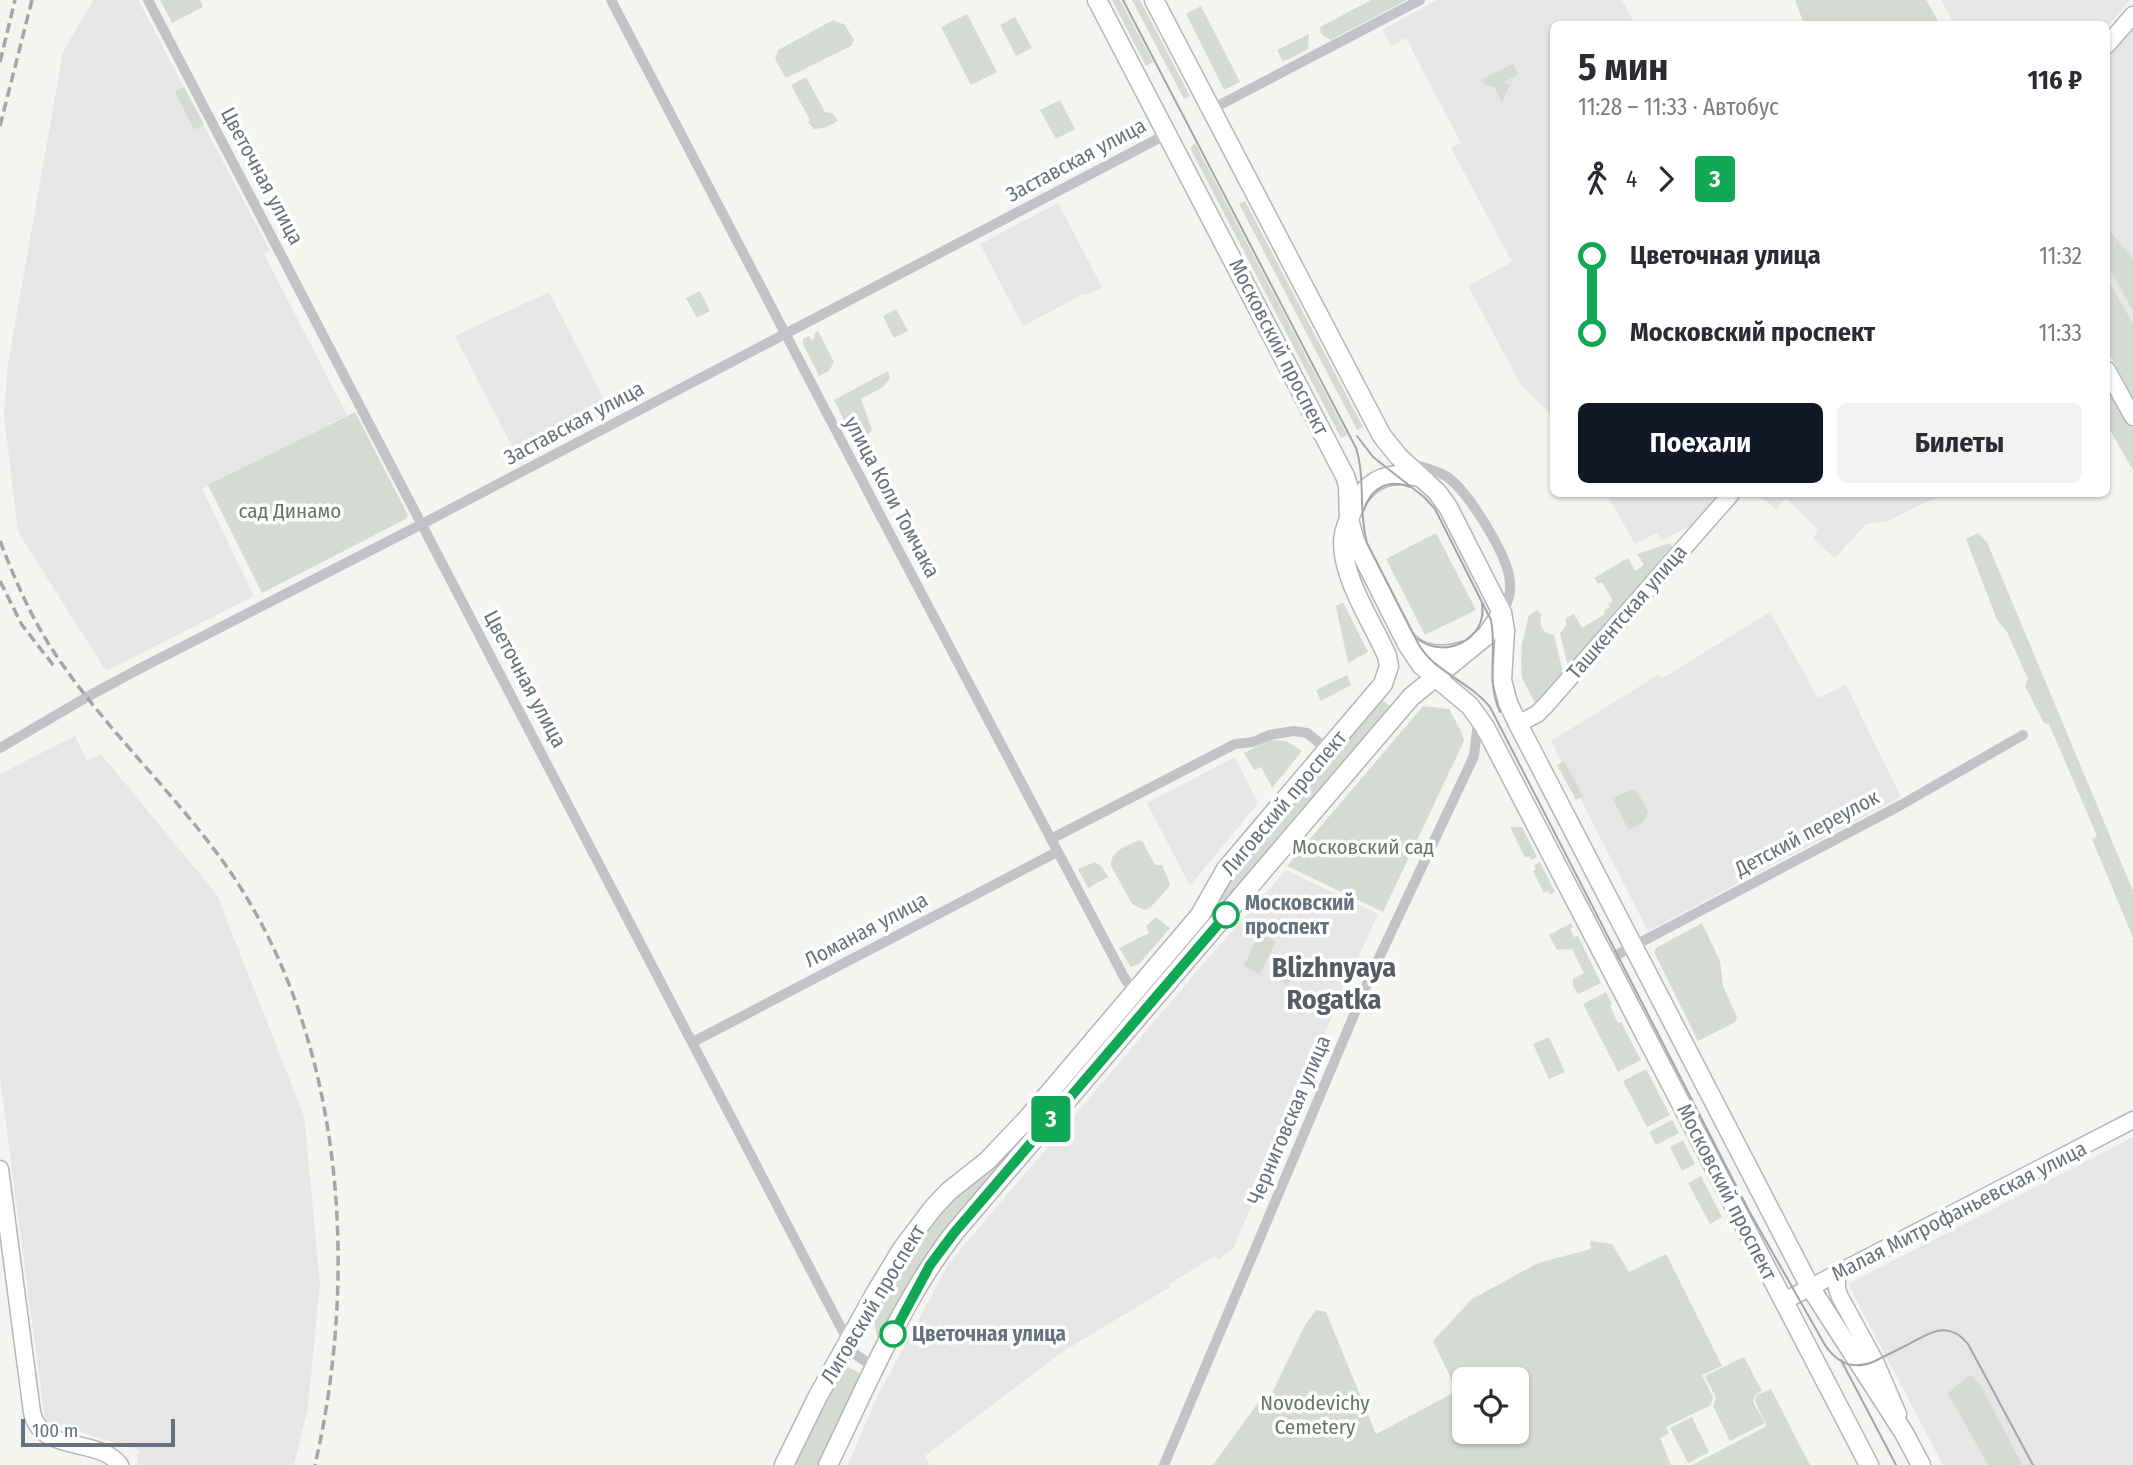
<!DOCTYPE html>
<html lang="ru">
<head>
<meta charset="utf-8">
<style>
	:root { --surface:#fff; --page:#f2f2f3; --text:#2b2b33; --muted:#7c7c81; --accent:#111827 }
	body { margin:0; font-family:"Fira Sans Condensed",sans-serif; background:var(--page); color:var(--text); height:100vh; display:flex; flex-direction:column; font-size:26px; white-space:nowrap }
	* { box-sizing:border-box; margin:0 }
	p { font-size:23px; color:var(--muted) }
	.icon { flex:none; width:38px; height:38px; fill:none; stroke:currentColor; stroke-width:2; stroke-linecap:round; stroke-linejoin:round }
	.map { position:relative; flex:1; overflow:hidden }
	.side { position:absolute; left:1550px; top:21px; width:560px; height:476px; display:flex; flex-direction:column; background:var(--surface); border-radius:10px; box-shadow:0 2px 5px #0004 }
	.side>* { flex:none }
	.badge { padding:0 14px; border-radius:5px; font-size:24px; line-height:46px }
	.controls { position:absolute; left:1452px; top:1367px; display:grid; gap:14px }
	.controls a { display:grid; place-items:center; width:77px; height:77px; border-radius:10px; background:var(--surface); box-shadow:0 2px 5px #0004; font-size:35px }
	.scale { position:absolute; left:21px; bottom:18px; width:154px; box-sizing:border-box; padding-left:7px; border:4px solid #67727f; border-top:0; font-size:19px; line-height:24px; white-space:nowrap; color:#67727f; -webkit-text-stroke:5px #fff; paint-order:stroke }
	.map>.badge { position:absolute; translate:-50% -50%; box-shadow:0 0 0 4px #fff }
	.legs { display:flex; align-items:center; gap:10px; height:77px; padding:0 28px; font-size:23px }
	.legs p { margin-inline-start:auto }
	.summary { display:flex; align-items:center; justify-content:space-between; height:119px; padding:0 28px }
	h1 { font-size:38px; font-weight:700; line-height:52px }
	.primary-button { display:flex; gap:14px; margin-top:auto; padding:14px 28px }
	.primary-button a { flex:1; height:80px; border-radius:10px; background:var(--accent); color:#fff; font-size:28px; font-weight:700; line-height:80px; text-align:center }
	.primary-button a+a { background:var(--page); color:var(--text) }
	ul { padding:0 28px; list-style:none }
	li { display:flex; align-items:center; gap:24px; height:77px; font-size:26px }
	li i { display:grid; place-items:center; width:10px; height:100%; margin:0 9px; background:currentColor }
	li i::after { content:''; width:18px; height:18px; margin:-9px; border:5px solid; border-radius:50%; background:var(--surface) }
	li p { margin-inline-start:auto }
	li:first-child i { background:linear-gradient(#0000 50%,currentColor 0) }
	li:last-child i { background:linear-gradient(currentColor 50%,#0000 0) }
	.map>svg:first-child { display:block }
	.built { fill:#e5e6e5 }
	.green { fill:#d5dbd3; fill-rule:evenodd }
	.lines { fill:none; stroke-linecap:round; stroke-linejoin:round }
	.secondary-casing { stroke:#b3b7bb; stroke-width:19 }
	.primary-casing { stroke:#b2b5b9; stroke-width:21 }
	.street { stroke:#c1c3c6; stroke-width:10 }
	.secondary { stroke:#fff; stroke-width:16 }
	.primary { stroke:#fff; stroke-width:18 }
	.tram { stroke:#a2a6ab; stroke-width:2 }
	.rail { stroke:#a2a6ab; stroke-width:3.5; stroke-dasharray:10 5; stroke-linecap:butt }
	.line-1-casing { stroke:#fff; stroke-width:16 }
	.line-1 { stroke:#10a855; stroke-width:10 }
	.stop-1-dot { fill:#fff; stroke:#10a855; stroke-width:3.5 }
	.labels { text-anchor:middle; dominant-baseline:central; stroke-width:7; stroke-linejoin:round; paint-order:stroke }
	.street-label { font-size:21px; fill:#67727f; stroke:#fff }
	.park-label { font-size:21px; fill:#677765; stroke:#fff }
	.stop-label { font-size:21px; font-weight:bold; fill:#67727f; stroke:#fff; text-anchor:start }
	.district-label { font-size:28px; font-weight:bold; fill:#545c65; stroke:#fff }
</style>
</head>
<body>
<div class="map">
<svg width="2133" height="1465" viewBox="0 0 2133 1465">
	<rect width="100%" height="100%" fill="#f4f5f1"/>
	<g class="built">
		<path d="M93 0H138L270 251 264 254 347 415 202 489 254 596 106 671 18 532 4 415 8 364 63 52Z"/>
		<path d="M1437 0H1622L1635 24H1554V417L1521 385 1468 286 1512 262 1451 148 1461 143 1406 38 1391 46 1382 30Z"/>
		<path d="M1941 0H2130L2107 27V24H1954Z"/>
		<path d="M2133 25V324L2107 277V57Z"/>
		<path d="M1058 203 1102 287 1088 295 1084 294 1023 326 980 244Z"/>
		<path d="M549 292 609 409 517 456 455 336Z"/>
		<path d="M1607 494H1718L1690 526 1662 540 1657 533 1635 544Z"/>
		<path d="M1757 494H1937L1938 496 1888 521 1866 524 1835 558 1813 539 1818 530 1786 498 1776 509Z"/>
		<path d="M1770 612 1818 698 1846 685 1901 797 1648 931 1551 741 1658 675 1663 678Z"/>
		<path d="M75 736 87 761 101 754 217 895 304 1116 320 1283 308 1407 294 1465H138L137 1459 139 1450 45 1421 0 1078V774Z"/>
		<path d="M1235 757 1258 803 1190 886 1147 803Z"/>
		<path d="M1286 870 1378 914 1329 1023 1233 1249 1219 1259 1215 1256 1169 1284 1170 1287 1062 1352 925 1456 930 1465H848L876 1399 949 1263 1198 970Z"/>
		<path d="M2133 1137V1465H1943L1848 1284Z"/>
	</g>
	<g class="green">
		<path d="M160 0H200L203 7 172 23Z"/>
		<path d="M1112 0H1120L1153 62 1146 66Z"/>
		<path d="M1132 0H1140L1190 96 1184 99Z"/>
		<path d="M1371 0H1407L1331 40 1321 34 1320 27Z"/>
		<path d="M1795 0H1926L1940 24H1804Z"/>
		<path d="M1201 6 1240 82 1224 90 1186 14Z"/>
		<path d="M967 14 997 72 971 85 941 27Z"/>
		<path d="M1015 17 1032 48 1016 56 1000 25Z"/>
		<path d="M833 20 845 25 854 40 851 46 786 78 775 59 778 50Z"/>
		<path d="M1309 34 1308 49 1283 62 1277 50Z"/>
		<path d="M1513 64 1518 75 1502 83 1510 84 1502 102 1494 87 1485 85 1482 79Z"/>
		<path d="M806 77 825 112 832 113 838 121 824 128 814 129 808 122 810 120 791 85Z"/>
		<path d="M184 87 204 124 194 130 175 92Z"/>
		<path d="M1060 100 1075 129 1056 139 1040 110Z"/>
		<path d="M1195 143 1347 435 1341 438 1190 148Z"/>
		<path d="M1245 201 1363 427 1357 430 1239 204Z"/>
		<path d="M2107 228 2133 259V311L2107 264Z"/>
		<path d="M2107 277 2133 324V397L2107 351Z"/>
		<path d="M700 291 710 311 697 318 686 298Z"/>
		<path d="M896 309 908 331 894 338 883 316Z"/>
		<path d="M818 331 834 362 829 371 819 376 803 344V339L809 336 811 340 815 338 814 334Z"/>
		<path d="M888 371 890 378 883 387 861 399 872 430 858 448 834 400Z"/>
		<path d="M2107 382 2133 429V470L2107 425Z"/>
		<path d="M355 412 408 515 406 519 262 593 208 485Z"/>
		<path d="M1436 533 1476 610 1425 635 1386 559Z"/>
		<path d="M1978 533 1987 542 2133 891V938L2092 839 2097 836 2049 724 2044 723 2025 686 2028 679 2007 632 1997 620 1966 539Z"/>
		<path d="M1670 543 1672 547 1568 667 1560 633 1566 626V618L1574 614 1582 628 1605 614 1604 611 1610 607 1608 604 1613 601 1602 582 1598 584 1594 578 1628 558 1635 571 1644 565 1637 554Z"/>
		<path d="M1343 602 1368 652 1348 663 1336 606Z"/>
		<path d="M1537 610 1542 615C1538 625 1543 634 1554 635L1563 672 1539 701 1535 703 1522 678 1521 661 1522 644 1529 615Z"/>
		<path d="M1347 675 1351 685 1321 701 1316 690Z"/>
		<path d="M1380 698 1391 707 1215 914 1212 915 1213 916 1160 979 1158 978 1210 916 1228 877Z"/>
		<path d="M1423 706 1449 709 1460 729 1464 741 1383 912 1287 866Z"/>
		<path d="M1269 740 1286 741 1302 751 1272 788 1261 767 1254 770 1244 753Z"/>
		<path d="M1564 761 1583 796 1576 800 1557 765Z"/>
		<path d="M1632 790 1638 792 1648 813 1643 822 1629 830 1612 798Z"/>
		<path d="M1510 827H1522L1537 857 1532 860 1529 856 1525 858Z"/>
		<path d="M1139 840 1143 842 1155 865H1162L1170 884 1169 887 1150 908 1144 910 1132 904 1111 866C1110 850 1127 846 1139 840Z"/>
		<path d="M1095 862 1102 867 1108 877 1088 888 1078 869Z"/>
		<path d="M1540 862 1555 892 1550 895 1548 891 1544 893 1533 871 1536 869 1534 865Z"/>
		<path d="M1156 917 1170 928 1139 964 1131 967 1119 948 1149 933 1146 926Z"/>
		<path d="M1571 923 1573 927 1570 929 1574 937 1578 936 1601 983 1578 994 1573 986V979L1584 973 1572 949 1557 950 1549 935Z"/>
		<path d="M1702 923 1720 961 1723 986 1737 1017 1735 1022 1698 1041 1654 952 1656 948Z"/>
		<path d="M1259 933 1276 941 1260 974 1244 966Z"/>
		<path d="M1281 955 1298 963 1288 985 1271 977Z"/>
		<path d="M1606 992 1612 1004 1610 1006 1618 1023 1621 1022 1641 1060 1618 1072 1583 1004Z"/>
		<path d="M1129 1012 1131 1013 948 1227C921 1262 899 1298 880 1338L877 1337 874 1320 871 1318 909 1254 940 1213 954 1197 999 1163Z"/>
		<path d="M1549 1037 1565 1072 1549 1079 1533 1044Z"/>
		<path d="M1646 1069 1670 1115 1647 1127 1623 1081Z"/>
		<path d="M1672 1120 1679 1133 1656 1145 1649 1132Z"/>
		<path d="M1683 1140 1695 1164 1682 1171 1670 1147Z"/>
		<path d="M1701 1176 1722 1217 1710 1224 1688 1183Z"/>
		<path d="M1590 1241 1612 1244 1629 1272 1666 1254 1722 1366 1702 1375 1713 1397 1711 1405 1666 1427 1669 1433 1660 1438 1671 1465H1213L1260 1400 1268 1401 1305 1325 1316 1310 1326 1312 1376 1434 1457 1391 1433 1341 1472 1299 1538 1263 1591 1249ZM1517 1379V1432H1465V1379Z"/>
		<path d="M1744 1357 1762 1391 1756 1394 1753 1402 1765 1423 1730 1441 1713 1406 1716 1398 1705 1376Z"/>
		<path d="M846 1366 861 1374 862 1379 818 1465H793Z"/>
		<path d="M1970 1375 1980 1384 2022 1465H1988L1948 1393Z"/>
		<path d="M1771 1389 1810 1465H1692L1767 1426 1755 1401 1757 1395Z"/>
		<path d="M1692 1417 1709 1452 1688 1463 1670 1428Z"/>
	</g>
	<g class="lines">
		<g class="secondary-casing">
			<g id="secondary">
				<path d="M2107 45 2133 15"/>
				<path d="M2107 370 2133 417"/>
				<path d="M1518 724 1537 714 1546 705 1731 494"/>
				<path d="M0 1169 32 1412C41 1455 98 1436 120 1465"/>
				<path d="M1837 1274V1289L1840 1297 1875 1361 1898 1414"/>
				<path d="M1784 1301 2133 1120"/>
			</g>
		</g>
		<g class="primary-casing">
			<g id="primary">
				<path d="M1097 0 1345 476 1348 485 1349 520 1355 541 1407 644 1421 665 1470 706 1485 727 1869 1465"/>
				<path d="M1154 0 1382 436 1399 457 1437 492 1448 507 1502 613 1505 630 1502 680 1508 703 1518 724 1810 1287 1904 1433 1921 1465"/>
				<path d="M1408 642C1423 657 1443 657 1463 651"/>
				<path d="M784 1465 818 1396 876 1292 902 1249 933 1208 949 1191 987 1161 1026 1120 1200 915 1226 869 1383 684 1389 666 1387 656C1373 623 1337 571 1344 534 1345 527 1349 520 1351 514 1355 505 1358 497 1365 490 1380 474 1399 473 1420 477"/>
				<path d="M828 1465C866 1387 901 1302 954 1233L1411 697 1486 636 1502 613"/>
			</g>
		</g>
		<g class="street">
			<path d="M148 0 839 1324 856 1355 876 1368"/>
			<path d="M611 0 889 532 1124 977 1135 994"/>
			<path d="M1212 109 1420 0"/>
			<path d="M1410 463C1422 467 1435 470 1446 476 1468 491 1508 555 1510 582 1511 594 1508 602 1502 613"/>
			<path d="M0 748 87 697 137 670 422 524 1167 134"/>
			<path d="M1051 839 1235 744 1253 742 1269 735 1294 731 1307 733 1328 750"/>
			<path d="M1607 960 1901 805 2023 735"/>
			<path d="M693 1042 1057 852"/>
			<path d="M1164 1465 1370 977 1474 756 1478 721"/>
		</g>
		<use href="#secondary" class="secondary"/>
		<use href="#primary" class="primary"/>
		<g class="tram">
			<path d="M1123 0 1356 448C1366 479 1358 512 1367 543L1419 645C1435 672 1470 682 1490 707L1749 1211 1825 1345C1837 1363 1853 1370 1873 1362 1885 1356 1897 1350 1909 1344 1931 1332 1949 1320 1968 1344L2033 1465"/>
			<path d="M1357 436 1373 457 1424 497 1435 509 1491 620C1497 651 1486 682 1500 712"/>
			<path d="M1364 510C1370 489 1388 478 1410 487"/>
			<path d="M1418 639C1444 660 1488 639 1482 604"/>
			<path d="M1841 1360 1896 1465"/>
		</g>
		<g class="rail">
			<path d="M0 62 15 0"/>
			<path d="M0 126 32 0"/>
			<path d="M0 541C14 577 29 613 50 646 99 722 166 784 219 856 343 1024 361 1266 315 1465"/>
			<path d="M0 581 22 625 54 666"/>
		</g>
	</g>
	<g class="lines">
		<g class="line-1-casing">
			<path id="line-1" d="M893 1334 930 1265 954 1233 1226 915"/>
		</g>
		<use href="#line-1" class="line-1"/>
	</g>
	<g class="stop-1-dot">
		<circle cx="1226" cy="915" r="12"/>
		<circle cx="893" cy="1334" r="12"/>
	</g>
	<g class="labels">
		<g class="street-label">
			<text transform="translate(1076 160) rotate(-28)">Заставская улица</text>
			<text transform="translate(262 176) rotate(62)">Цветочная улица</text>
			<text transform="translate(1279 347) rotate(63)">Московский проспект</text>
			<text transform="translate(574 423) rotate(-28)">Заставская улица</text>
			<text transform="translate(892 497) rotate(62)">улица Коли Томчака</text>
			<text transform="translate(1627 612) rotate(-49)">Ташкентская улица</text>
			<text transform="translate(525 679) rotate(62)">Цветочная улица</text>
			<text transform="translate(1284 803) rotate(-50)">Лиговский проспект</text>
			<text transform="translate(1807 833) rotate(-28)">Детский переулок</text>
			<text transform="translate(866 930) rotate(-28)">Ломаная улица</text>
			<text transform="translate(1289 1120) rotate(-67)">Черниговская улица</text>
			<text transform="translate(1727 1192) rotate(63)">Московский проспект</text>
			<text transform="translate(1959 1211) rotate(-27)">Малая Митрофаньевская улица</text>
			<text transform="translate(873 1304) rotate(-59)">Лиговский проспект</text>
		</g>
		<g class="park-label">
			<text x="290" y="511">сад Динамо</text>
			<text x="1363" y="847">Московский сад</text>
			<text x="1315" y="1403">Novodevichy<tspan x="1315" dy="24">Cemetery</tspan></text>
		</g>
		<g class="stop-label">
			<text x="1245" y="903">Московский<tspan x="1245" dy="24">проспект</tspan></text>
			<text x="912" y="1334">Цветочная улица</text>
		</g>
		<g class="district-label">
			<text x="1334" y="967">Blizhnyaya<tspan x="1334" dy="32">Rogatka</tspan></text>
		</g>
	</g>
</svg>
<div class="controls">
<a><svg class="icon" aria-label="locate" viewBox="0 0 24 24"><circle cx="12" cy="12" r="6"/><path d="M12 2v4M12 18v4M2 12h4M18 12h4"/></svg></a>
</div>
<div class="scale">100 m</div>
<b class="badge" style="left:1051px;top:1119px;background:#10a855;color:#fff">3</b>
<section class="side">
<div class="summary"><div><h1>5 мин</h1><p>11:28 – 11:33 · Автобус</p></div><b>116 ₽</b></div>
<div class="legs"><svg class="icon" aria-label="walk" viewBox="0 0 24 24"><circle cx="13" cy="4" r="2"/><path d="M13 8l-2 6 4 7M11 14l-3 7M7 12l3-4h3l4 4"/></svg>4<svg class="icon" aria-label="forward" viewBox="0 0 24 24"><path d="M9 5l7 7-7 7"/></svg><b class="badge" style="background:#10a855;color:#fff">3</b></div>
<ul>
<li><i style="color:#10a855"></i><b>Цветочная улица</b><p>11:32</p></li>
<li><i style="color:#10a855"></i><b>Московский проспект</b><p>11:33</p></li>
</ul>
<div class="primary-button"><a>Поехали</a><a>Билеты</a></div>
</section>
</div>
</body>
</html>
